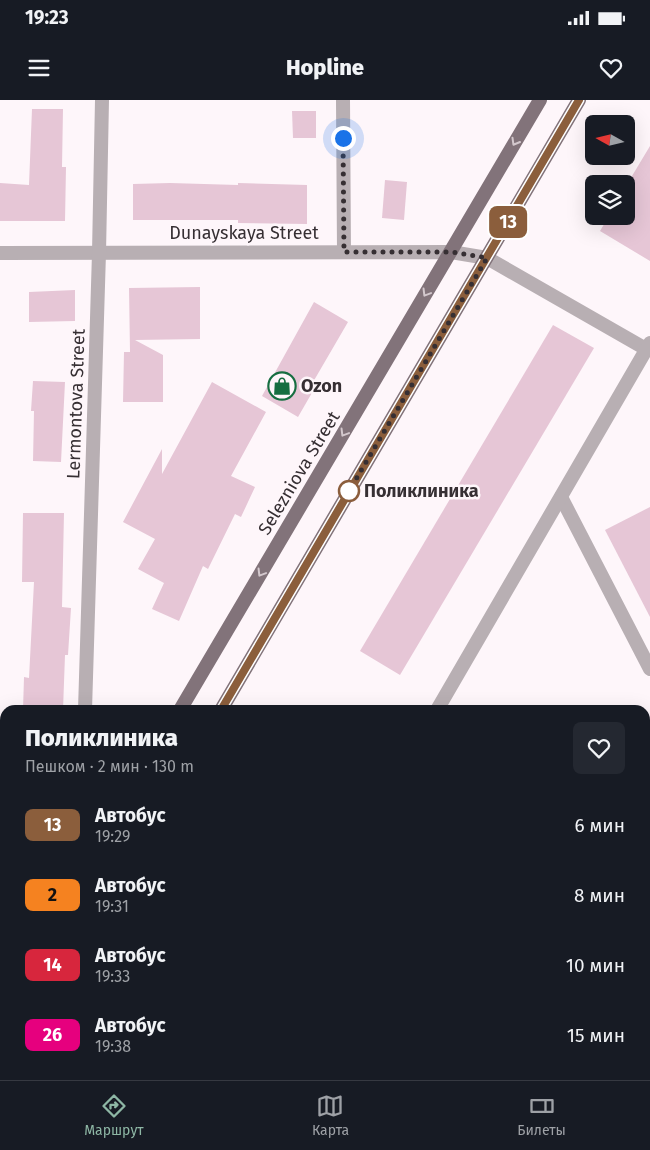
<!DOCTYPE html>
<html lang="ru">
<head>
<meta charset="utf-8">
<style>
	:root { --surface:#171b24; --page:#242831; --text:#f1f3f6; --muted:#9ea1a6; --line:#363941; --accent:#8eb7a5 }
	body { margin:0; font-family:"Fira Sans",sans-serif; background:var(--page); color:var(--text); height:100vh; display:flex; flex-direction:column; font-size:19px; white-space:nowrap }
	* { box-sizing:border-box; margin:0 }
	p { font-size:16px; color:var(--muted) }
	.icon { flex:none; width:28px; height:28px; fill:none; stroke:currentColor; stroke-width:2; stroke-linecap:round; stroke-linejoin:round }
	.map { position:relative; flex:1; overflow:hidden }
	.side { position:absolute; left:0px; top:605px; width:650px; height:375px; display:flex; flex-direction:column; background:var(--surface); border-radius:15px 15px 0 0; box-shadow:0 5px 20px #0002 }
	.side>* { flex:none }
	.badge { padding:0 10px; border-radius:8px; font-size:18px; line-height:32px }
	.needle { width:32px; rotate:278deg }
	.tools { position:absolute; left:585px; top:15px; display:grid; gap:10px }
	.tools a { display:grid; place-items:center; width:50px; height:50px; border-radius:8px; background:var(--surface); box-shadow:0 5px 20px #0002; font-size:25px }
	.you { position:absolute; width:25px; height:25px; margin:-12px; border:4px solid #fff; border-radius:50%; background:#1a73e8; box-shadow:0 0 0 8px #1a73e833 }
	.map>.badge { position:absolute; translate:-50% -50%; box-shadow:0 0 0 2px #fff }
	.round { display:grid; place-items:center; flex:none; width:52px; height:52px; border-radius:8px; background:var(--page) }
	.summary { display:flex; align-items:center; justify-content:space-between; height:85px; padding:0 25px }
	h1 { font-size:24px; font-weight:800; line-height:38px }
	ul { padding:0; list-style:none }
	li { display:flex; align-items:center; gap:15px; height:70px; padding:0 25px }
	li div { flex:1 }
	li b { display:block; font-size:19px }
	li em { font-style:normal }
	li .badge { min-width:55px; font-weight:700; text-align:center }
	.status { display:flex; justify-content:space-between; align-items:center; height:35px; padding:0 25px; background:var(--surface); direction:ltr }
	.status svg { height:14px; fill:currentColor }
	header { display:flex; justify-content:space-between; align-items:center; height:65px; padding:0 25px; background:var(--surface); font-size:22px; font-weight:800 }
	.dock { display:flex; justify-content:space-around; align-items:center; height:70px; border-top:1px solid var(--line); background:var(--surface); font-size:14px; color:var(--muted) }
	.dock a { display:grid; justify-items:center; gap:2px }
	.dock .on { color:var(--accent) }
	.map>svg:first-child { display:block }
	.building { fill:#e6c6d6 }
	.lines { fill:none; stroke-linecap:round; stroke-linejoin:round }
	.service { stroke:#b8afb3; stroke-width:14 }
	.minor { stroke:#b8afb3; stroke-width:14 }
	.primary { stroke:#82737a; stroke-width:14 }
	.oneway { stroke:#d3c8cd }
	.line-casing { stroke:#fff; stroke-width:11 }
	.line { stroke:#8b5e3c; stroke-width:8 }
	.walk { stroke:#362f33; stroke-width:5; stroke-dasharray:0 9 }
	.stop-dot { fill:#fff; stroke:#8b5e3c; stroke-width:2.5 }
	.labels { text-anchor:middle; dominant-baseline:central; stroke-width:5; stroke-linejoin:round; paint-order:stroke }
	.street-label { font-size:18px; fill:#362f33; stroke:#fef6fa }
	.poi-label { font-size:18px; font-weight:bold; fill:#362f33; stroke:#fef6fa; text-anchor:start }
	.stop-label { font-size:18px; font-weight:bold; fill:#362f33; stroke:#fef6fa; text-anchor:start }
</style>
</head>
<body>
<div class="status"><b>19:23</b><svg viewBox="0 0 49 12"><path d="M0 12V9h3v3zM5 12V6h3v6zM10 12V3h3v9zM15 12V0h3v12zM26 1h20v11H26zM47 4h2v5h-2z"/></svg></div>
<header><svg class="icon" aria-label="menu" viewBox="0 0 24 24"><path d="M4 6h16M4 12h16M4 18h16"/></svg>Hopline<svg class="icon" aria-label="heart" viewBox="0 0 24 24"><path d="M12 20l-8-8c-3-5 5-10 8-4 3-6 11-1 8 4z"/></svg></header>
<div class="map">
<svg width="650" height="980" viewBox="0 0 650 980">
	<rect width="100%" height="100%" fill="#fef6fa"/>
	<g class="building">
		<path d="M32 9H63L62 67H66L65 121H0V83L29 85Z"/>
		<path d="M292 11H316V38H293Z"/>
		<path d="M650 46V161L600 131 609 116H626V86Z"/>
		<path d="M385 80 407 82 404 120 382 118Z"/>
		<path d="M170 83 238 85V83L307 85V124L238 123V120H133V84Z"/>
		<path d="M200 187V239L135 240 163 255V302H123L124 252H130L129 188Z"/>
		<path d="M75 190V221L29 222V192Z"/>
		<path d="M314 202 348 222 309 289 313 291 298 317 262 296Z"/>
		<path d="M553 225 594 248 400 575 360 551Z"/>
		<path d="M33 281 65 282 61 362 33 361 34 311H31Z"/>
		<path d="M212 282 266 312 231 376 255 387 241 417 235 414 208 469 203 466 179 521 152 509 164 483 138 469 155 439 123 422 162 349V374Z"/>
		<path d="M650 407V517L605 430Z"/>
		<path d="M23 413H64L62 507 71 508 68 555H65L63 610H23L24 577 29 578 34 482H22Z"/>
	</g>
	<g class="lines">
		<g class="service">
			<path d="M487 158 646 249"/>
			<path d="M561 397 650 569"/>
			<path d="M437 610 650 243"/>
			<path d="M422 975 425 980"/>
			<path d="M638 975 640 980"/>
			<path d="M222 980 224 975"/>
		</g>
		<g class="minor">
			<path d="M343 0 344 152"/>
			<path d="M0 153 451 152 487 158"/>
			<path d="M85 610 99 153 102 0"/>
		</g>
		<g class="primary">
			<path d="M180 610 540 0"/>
			<path d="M221 610 579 0"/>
			<path d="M0 930 5 920"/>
			<path d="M16 980 19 975"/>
		</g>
	</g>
	<defs><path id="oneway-chevron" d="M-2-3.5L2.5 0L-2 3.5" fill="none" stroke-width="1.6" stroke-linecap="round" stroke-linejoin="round" transform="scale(1.25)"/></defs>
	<g class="oneway">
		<use href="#oneway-chevron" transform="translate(515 42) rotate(120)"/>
		<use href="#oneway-chevron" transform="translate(426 193) rotate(121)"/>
		<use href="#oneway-chevron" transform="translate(344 333) rotate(121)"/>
		<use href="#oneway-chevron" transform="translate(261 473) rotate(121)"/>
	</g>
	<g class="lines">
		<g class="line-casing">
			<path id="line" d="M221 610 579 0"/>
		</g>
		<use href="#line" class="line"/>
		<path class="walk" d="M343 38 344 152H452L487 158 349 391"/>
	</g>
	<defs>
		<g id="shop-ring" transform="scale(1.4375)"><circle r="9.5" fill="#fef6fa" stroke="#166e41" stroke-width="1.5"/><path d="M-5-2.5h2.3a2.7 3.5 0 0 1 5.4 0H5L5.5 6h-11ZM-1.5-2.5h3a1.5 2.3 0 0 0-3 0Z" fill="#166e41"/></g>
	</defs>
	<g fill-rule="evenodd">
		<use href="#shop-ring" x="282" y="286"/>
	</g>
	<circle class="stop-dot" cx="349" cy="391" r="10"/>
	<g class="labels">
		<g class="street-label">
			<text x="244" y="133">Dunayskaya Street</text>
			<text transform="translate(76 304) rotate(-88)">Lermontova Street</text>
			<text transform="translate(299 373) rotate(-59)">Selezniova Street</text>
		</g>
		<g class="poi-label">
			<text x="301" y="286">Ozon</text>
		</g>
		<g class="stop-label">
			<text x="364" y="391">Поликлиника</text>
		</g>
	</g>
</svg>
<div class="tools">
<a><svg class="needle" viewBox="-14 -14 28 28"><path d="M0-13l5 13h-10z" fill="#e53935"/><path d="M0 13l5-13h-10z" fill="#9ea1a6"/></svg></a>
<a><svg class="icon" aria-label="layers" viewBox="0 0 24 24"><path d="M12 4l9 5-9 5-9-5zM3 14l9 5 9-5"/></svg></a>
</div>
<div class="you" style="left:343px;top:38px"></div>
<b class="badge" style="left:508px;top:122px;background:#8b5e3c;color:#fff">13</b>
<section class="side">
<div class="summary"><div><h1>Поликлиника</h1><p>Пешком · 2 мин · 130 m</p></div><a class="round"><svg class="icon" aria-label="heart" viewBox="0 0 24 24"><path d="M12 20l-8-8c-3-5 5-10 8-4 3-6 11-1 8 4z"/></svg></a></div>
<ul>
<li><span class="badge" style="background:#8b5e3c;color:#fff">13</span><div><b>Автобус</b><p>19:29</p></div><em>6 мин</em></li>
<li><span class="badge" style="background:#f58220;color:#111">2</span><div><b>Автобус</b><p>19:31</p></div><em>8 мин</em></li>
<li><span class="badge" style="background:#d7263d;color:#fff">14</span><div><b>Автобус</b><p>19:33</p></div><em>10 мин</em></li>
<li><span class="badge" style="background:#e6007e;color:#fff">26</span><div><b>Автобус</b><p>19:38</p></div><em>15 мин</em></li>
</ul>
</section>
</div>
<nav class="dock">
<a class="on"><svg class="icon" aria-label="directions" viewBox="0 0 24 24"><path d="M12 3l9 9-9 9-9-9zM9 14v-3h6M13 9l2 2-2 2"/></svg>Маршрут</a>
<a><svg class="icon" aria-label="map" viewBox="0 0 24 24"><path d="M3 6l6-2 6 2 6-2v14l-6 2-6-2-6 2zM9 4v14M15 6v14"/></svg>Карта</a>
<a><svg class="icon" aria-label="tickets" viewBox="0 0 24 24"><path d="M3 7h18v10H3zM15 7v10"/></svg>Билеты</a>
</nav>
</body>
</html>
